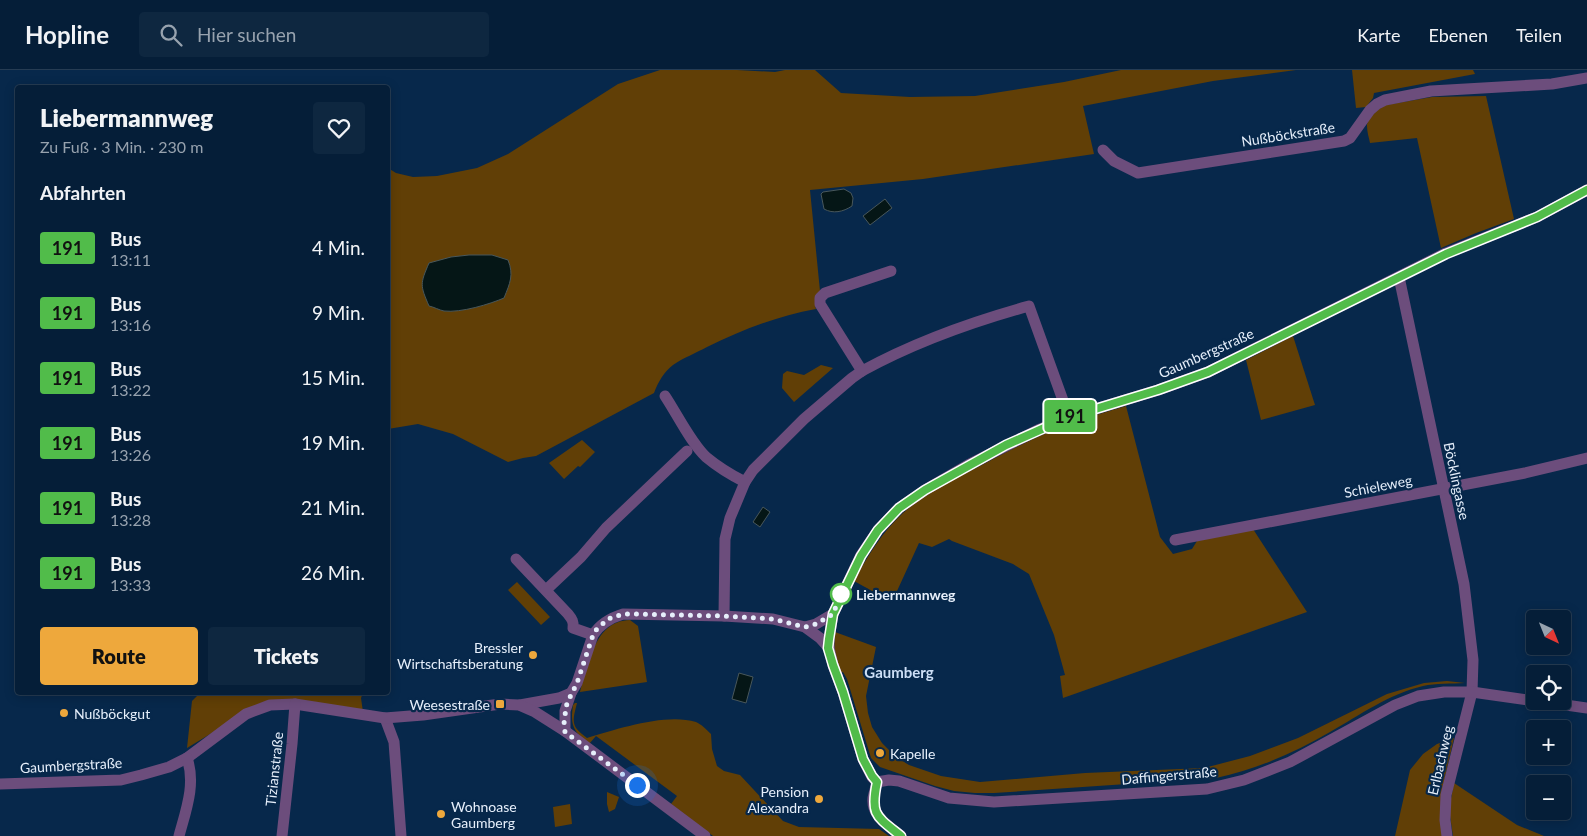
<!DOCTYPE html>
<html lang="de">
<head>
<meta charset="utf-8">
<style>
	:root { --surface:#051e38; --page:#0e2740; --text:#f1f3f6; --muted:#97a2ae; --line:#263c53; --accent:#eea83c }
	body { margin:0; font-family:Lato,sans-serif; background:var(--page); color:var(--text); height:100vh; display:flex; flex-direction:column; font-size:19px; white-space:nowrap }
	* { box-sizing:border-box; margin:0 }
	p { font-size:16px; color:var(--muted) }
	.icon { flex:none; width:28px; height:28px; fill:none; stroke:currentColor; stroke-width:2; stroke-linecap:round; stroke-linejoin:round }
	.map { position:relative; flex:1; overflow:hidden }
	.drawer { position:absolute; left:15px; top:15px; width:375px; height:610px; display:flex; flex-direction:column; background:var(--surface); border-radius:5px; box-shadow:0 2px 12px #0003,0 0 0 1px var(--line) }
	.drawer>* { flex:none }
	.badge { padding:0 10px; border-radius:4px; font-size:18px; line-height:32px }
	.needle { width:32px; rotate:137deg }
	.buttons { position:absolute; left:1526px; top:540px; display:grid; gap:10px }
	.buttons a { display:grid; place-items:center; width:45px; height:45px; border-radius:5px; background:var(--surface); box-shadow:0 2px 12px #0003,0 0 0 1px var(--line); font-size:25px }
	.you { position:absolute; width:25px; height:25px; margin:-12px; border:4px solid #fff; border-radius:50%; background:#1a73e8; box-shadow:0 0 0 8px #1a73e833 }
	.map>.badge { position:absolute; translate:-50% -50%; box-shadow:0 0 0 2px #fff }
	h2 { padding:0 25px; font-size:19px; line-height:45px }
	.round { display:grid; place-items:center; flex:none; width:52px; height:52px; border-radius:5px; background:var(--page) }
	.overview { display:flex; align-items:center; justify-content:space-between; height:85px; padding:0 25px }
	h1 { font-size:24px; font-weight:800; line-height:38px }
	.cta { display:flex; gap:10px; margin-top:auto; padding:10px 25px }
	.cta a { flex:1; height:58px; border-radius:5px; background:var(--accent); color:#111; font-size:20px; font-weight:800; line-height:58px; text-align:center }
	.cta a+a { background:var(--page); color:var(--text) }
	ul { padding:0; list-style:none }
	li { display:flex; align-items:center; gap:15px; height:65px; padding:0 25px }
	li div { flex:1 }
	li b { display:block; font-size:19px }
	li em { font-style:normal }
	li .badge { min-width:55px; font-weight:700; text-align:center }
	header { display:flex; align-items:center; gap:30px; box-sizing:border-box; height:70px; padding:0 25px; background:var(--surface); border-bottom:1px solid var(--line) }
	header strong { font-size:24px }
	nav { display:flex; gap:28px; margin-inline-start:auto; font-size:18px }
	.search { width:350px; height:45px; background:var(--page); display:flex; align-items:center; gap:12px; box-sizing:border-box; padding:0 18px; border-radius:5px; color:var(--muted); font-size:19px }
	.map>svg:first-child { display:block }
	.green { fill:#613f06 }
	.water { fill:#051616; stroke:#48575b }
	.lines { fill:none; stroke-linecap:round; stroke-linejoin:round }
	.street { stroke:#6c4d7c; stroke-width:11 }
	.line-casing { stroke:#fff; stroke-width:11 }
	.line { stroke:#51bc4a; stroke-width:8 }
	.walk { stroke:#e6effb; stroke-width:5; stroke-dasharray:0 9 }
	.stop-dot { fill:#fff; stroke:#51bc4a; stroke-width:2.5 }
	.poi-dot { fill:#eea83c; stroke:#07284b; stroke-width:2 }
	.labels { text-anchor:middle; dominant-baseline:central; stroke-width:4.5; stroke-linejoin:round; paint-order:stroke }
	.street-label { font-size:14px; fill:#e6effb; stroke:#07284b }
	.stop-label { font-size:14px; font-weight:bold; fill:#e6effb; stroke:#07284b; text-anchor:start }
	.poi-label { font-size:14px; fill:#e6effb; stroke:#07284b; text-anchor:end }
	.neighbourhood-label { font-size:15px; font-weight:bold; fill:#cddff6; stroke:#07284b }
</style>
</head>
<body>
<header>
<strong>Hopline</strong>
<div class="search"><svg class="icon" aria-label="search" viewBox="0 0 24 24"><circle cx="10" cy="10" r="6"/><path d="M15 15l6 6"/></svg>Hier suchen</div>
<nav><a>Karte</a><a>Ebenen</a><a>Teilen</a></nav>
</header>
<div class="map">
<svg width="1587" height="766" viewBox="0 0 1587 766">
	<rect width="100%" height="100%" fill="#07284b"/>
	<g class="green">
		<path d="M660 0H737L775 2 785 0H815L841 23 910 27 975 26 1064 12 1121 0H1296L1213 11 1083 36 1094 84 923 109 810 120 820 221 815 236 816 239C777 246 742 260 707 277 696 283 683 288 673 295 664 302 658 312 654 323L536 386 523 388 508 392 453 364 418 354 388 359V98L396 103 413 107 437 106 477 98 508 84 618 14Z"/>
		<path d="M1352 0H1473L1475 4 1374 23 1373 28 1366 37 1356 38Z"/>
		<path d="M1486 26 1514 149 1476 163 1441 178 1417 68 1370 73C1369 68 1367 62 1367 56 1367 48 1379 38 1386 35L1432 27Z"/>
		<path d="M1293 266 1315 335 1261 350 1246 290Z"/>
		<path d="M821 295 833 298 794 332 782 318 783 304 787 301 804 305Z"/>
		<path d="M1126 336 1160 467 1173 484 1192 479 1197 471 1253 459 1307 542 1063 628 1060 606 1065 605 1054 565 1029 504 1013 494 952 471 949 469 932 477 919 473 892 532 854 511C867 487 882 462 903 443 924 424 952 410 978 397 1008 381 1039 365 1071 353 1089 347 1108 341 1126 336Z"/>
		<path d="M582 370 595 382 580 397 578 396 564 409 549 393Z"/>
		<path d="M517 512 550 547 541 555 508 520Z"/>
		<path d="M630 550 638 556 647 612 580 622C589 594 594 551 630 550Z"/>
		<path d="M835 562 876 577 866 626 868 643 872 657 882 673 896 687 909 695 941 706 980 712 1085 703 1204 698 1250 686 1298 668 1387 624 1424 613 1447 611 1465 613C1451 614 1436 613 1423 616 1389 624 1360 645 1330 662 1294 683 1257 699 1216 708L994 723H975L954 721 935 716 880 697 871 688 847 609 843 602 841 603 834 579Z"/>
		<path d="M200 623H363L361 628 363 642 298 632 245 643 187 678 192 631Z"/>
		<path d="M575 633H577C572 653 571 656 587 668 618 659 665 643 696 652 701 654 707 660 711 664L712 679 717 696 724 701 740 705 783 751 799 757 879 759 889 766H713L671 734 677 726 596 666 589 674C573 661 570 656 573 635Z"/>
		<path d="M1454 668C1447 700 1436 733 1443 766H1395L1410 700 1423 684 1437 674Z"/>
		<path d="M1454 713 1517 755 1544 766H1453L1449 739Z"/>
		<path d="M607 722 619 727 615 739 609 742 607 734Z"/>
		<path d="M570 734 572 754 555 757 553 737Z"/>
	</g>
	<g class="water">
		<path d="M844 119 851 123 853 128 852 136C843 142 833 144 824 139L821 124 823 122Z"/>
		<path d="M885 129 892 138 870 155 863 146Z"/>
		<path d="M469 185H492L508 190C514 205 510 213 504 228 490 234 461 243 444 241 439 240 434 237 429 236 420 215 420 214 429 193L451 187Z"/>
		<path d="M763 437 770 442 760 457 753 452Z"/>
		<path d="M739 603 753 607 746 633 732 629Z"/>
	</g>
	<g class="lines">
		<g class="street">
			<path d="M1103 80 1114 91 1138 103 1344 71 1350 68 1370 40 1377 34 1385 30 1431 21 1552 14 1587 8"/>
			<path d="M1399 207 1464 514 1473 590 1472 622 1446 725 1445 750 1447 766"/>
			<path d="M862 301 820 234V228L825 223 891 201"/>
			<path d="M665 326C677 344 691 373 706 387 718 397 731 405 745 412"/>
			<path d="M1175 470 1525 403 1587 388"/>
			<path d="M516 489 568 544C572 549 574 552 573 558L593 565"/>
			<path d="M546 520 581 487 606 458 687 381"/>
			<path d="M724 546 725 469 730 448 745 412 753 400 804 349 852 308 862 301C915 272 971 252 1029 236L1069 347"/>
			<path d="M805 557 816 554 833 544"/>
			<path d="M1538 631 1587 638"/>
			<path d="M520 635 559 628 571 623 577 613 593 565C600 554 610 548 623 544L724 546 773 549 805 557 820 568 829 578"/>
			<path d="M385 648 394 672 401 766"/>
			<path d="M565 661V641L571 623"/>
			<path d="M877 712 872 707 863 689 843 622 833 595 829 578V569L833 544 861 485 878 460 899 438 925 420 968 395 1040 359 1069 347 1158 320 1208 302 1446 183 1537 147 1587 120"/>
			<path d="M877 712 889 710 899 711 949 728 994 732 1207 719 1244 710 1290 692 1395 635 1418 626 1444 622H1472L1535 631"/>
			<path d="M877 712C876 717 874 723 873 728 871 746 889 756 901 766"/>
			<path d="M0 714 121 710 141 705 169 697 187 688 246 644 270 635 295 634 385 648 423 645 500 634 519 635 535 642 565 661 705 766"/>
			<path d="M179 766C186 740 196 714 187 688"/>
			<path d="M282 766 292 674 295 634"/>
		</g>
	</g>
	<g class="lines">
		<g class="line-casing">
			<path id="line" d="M901 766C876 746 870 745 877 712L872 706 863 689 843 622 833 595 828 578 829 569 833 544 861 486 878 460 899 438 925 420 1006 375 1069 347 1158 320 1208 302 1446 184 1537 147 1587 120"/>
		</g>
		<use href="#line" class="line"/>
		<path class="walk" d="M637 715 565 662 564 651 567 633 577 613 593 565 596 560 608 549 623 544H632L724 546 773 549 805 557 816 554 833 544 841 524"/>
	</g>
	<circle class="stop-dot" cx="841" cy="524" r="10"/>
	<g class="poi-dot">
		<circle cx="533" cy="585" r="5"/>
		<rect x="495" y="629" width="10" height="10" rx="2.5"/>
		<circle cx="64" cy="643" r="5"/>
		<circle cx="880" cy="683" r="5"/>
		<circle cx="819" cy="729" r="5"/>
		<circle cx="441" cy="744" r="5"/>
	</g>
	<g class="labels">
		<g class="street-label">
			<text transform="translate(1288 64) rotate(-9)">Nußböckstraße</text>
			<text transform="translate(1206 283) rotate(-24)">Gaumbergstraße</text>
			<text transform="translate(1457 411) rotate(78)">Böcklingasse</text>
			<text transform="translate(1378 416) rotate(-11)">Schieleweg</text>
			<text transform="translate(1440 690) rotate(-77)">Erlbachweg</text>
			<text transform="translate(71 695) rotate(-3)">Gaumbergstraße</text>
			<text transform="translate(274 699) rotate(-84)">Tizianstraße</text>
			<text transform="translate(1169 705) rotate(-5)">Daffingerstraße</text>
		</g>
		<g class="stop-label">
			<text x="856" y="524">Liebermannweg</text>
		</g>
		<g class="poi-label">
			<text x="523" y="577">Bressler<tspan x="523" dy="16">Wirtschaftsberatung</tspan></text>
			<text x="490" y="634">Weesestraße</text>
			<text x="74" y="643" text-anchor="start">Nußböckgut</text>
			<text x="890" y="683" text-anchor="start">Kapelle</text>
			<text x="809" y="721">Pension<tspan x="809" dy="16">Alexandra</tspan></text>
			<text x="451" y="736" text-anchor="start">Wohnoase<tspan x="451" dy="16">Gaumberg</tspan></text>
		</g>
		<g class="neighbourhood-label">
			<text x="899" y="602">Gaumberg</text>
		</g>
	</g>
</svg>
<div class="buttons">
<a><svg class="needle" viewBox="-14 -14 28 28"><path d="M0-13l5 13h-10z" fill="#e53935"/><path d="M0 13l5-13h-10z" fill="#97a2ae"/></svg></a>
<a><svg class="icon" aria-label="locate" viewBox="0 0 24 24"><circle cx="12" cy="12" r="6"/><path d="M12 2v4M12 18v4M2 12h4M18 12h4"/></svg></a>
<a>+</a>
<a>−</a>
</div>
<div class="you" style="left:637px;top:715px"></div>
<b class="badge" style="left:1070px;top:346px;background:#51bc4a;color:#111">191</b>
<section class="drawer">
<div class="overview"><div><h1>Liebermannweg</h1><p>Zu Fuß · 3 Min. · 230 m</p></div><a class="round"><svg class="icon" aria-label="heart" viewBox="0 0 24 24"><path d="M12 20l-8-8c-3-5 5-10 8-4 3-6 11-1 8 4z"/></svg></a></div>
<h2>Abfahrten</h2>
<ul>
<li><span class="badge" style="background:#51bc4a;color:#111">191</span><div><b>Bus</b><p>13:11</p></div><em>4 Min.</em></li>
<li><span class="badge" style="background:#51bc4a;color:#111">191</span><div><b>Bus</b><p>13:16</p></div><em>9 Min.</em></li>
<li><span class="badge" style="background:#51bc4a;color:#111">191</span><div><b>Bus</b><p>13:22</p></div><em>15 Min.</em></li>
<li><span class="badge" style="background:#51bc4a;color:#111">191</span><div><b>Bus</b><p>13:26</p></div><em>19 Min.</em></li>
<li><span class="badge" style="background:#51bc4a;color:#111">191</span><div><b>Bus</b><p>13:28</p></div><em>21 Min.</em></li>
<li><span class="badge" style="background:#51bc4a;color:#111">191</span><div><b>Bus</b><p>13:33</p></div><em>26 Min.</em></li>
</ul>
<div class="cta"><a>Route</a><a>Tickets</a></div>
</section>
</div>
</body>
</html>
